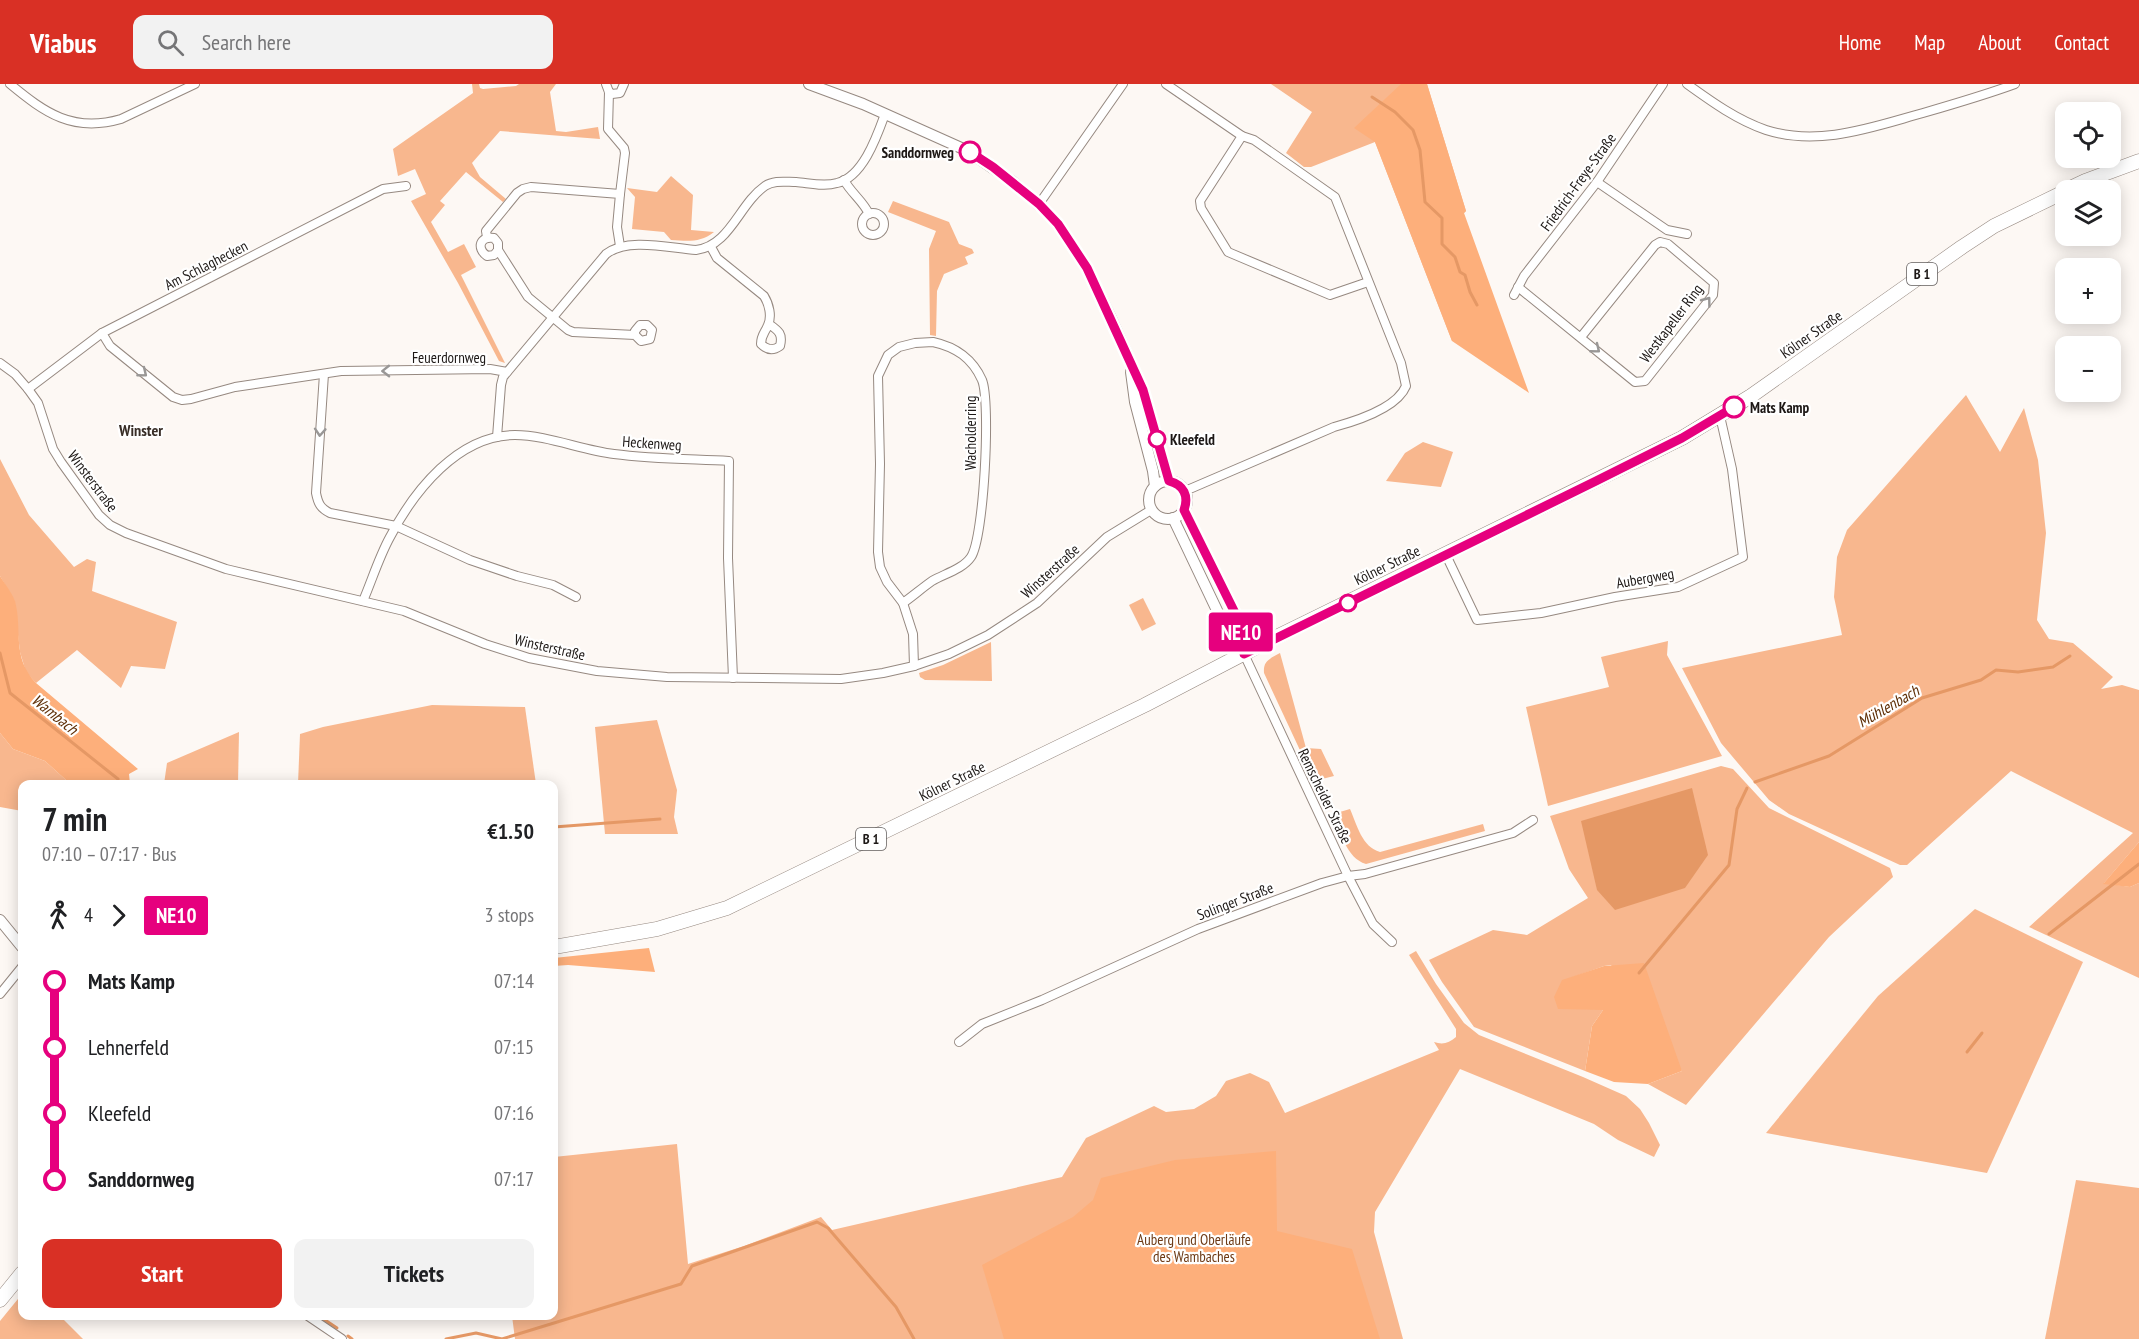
<!DOCTYPE html>
<html lang="en">
<head>
<meta charset="utf-8">
<style>
	:root { --surface:#fff; --page:#f2f2f2; --text:#202124; --muted:#757577; --accent:#d93025 }
	body { margin:0; font-family:"PT Sans Narrow",sans-serif; background:var(--page); color:var(--text); height:100vh; display:flex; flex-direction:column; font-size:22px; white-space:nowrap }
	* { box-sizing:border-box; margin:0 }
	p { font-size:20px; color:var(--muted) }
	.icon { flex:none; width:33px; height:33px; fill:none; stroke:currentColor; stroke-width:2; stroke-linecap:round; stroke-linejoin:round }
	.map { position:relative; flex:1; overflow:hidden }
	.side { position:absolute; left:18px; top:696px; width:540px; height:540px; display:flex; flex-direction:column; background:var(--surface); border-radius:12px; box-shadow:0 3px 15px #0003 }
	.side>* { flex:none }
	.badge { padding:0 12px; border-radius:4px; font-size:21px; line-height:39px }
	.buttons { position:absolute; left:2055px; top:18px; display:grid; gap:12px }
	.buttons a { display:grid; place-items:center; width:66px; height:66px; border-radius:12px; background:var(--surface); box-shadow:0 3px 15px #0003; font-size:30px }
	.map>.badge { position:absolute; translate:-50% -50%; box-shadow:0 0 0 3px #fff }
	.legs { display:flex; align-items:center; gap:9px; height:66px; padding:0 24px; font-size:20px }
	.legs p { margin-inline-start:auto }
	.headline { display:flex; align-items:center; justify-content:space-between; height:102px; padding:0 24px }
	h1 { font-size:33px; font-weight:700; line-height:45px }
	.button { display:flex; gap:12px; margin-top:auto; padding:12px 24px }
	.button a { flex:1; height:69px; border-radius:12px; background:var(--accent); color:#fff; font-size:24px; font-weight:700; line-height:69px; text-align:center }
	.button a+a { background:var(--page); color:var(--text) }
	ul { padding:0 24px; list-style:none }
	li { display:flex; align-items:center; gap:21px; height:66px; font-size:22px }
	li i { display:grid; place-items:center; width:9px; height:100%; margin:0 8px; background:currentColor }
	li i::after { content:''; width:15px; height:15px; margin:-8px; border:4px solid; border-radius:50%; background:var(--surface) }
	li p { margin-inline-start:auto }
	li:first-child i { background:linear-gradient(#0000 50%,currentColor 0) }
	li:last-child i { background:linear-gradient(currentColor 50%,#0000 0) }
	header { display:flex; align-items:center; gap:36px; box-sizing:border-box; height:84px; padding:0 30px; background:var(--accent); color:#fff }
	header strong { font-size:28px }
	nav { display:flex; gap:33px; margin-inline-start:auto; font-size:21px }
	.search { width:420px; height:54px; background:var(--page); display:flex; align-items:center; gap:15px; box-sizing:border-box; padding:0 21px; border-radius:12px; color:var(--muted); font-size:22px }
	.map>svg:first-child { display:block }
	.green { fill:#f8b78e }
	.forest { fill:#fdaf7b }
	.water { fill:#e59865 }
	.lines { fill:none; stroke-linecap:round; stroke-linejoin:round }
	.stream { stroke:#e59865; stroke-width:3 }
	.minor-casing { stroke:#968981; stroke-width:10 }
	.tertiary-casing { stroke:#968981; stroke-width:12 }
	.primary-casing { stroke:#968981; stroke-width:15 }
	.minor { stroke:#fff; stroke-width:8 }
	.tertiary { stroke:#fff; stroke-width:10 }
	.primary { stroke:#fff; stroke-width:14 }
	.oneway { stroke:#999796 }
	.line-1-casing { stroke:#fff; stroke-width:14 }
	.line-1 { stroke:#e6007e; stroke-width:9 }
	.stop-1-dot { fill:#fff; stroke:#e6007e; stroke-width:3 }
	.labels { text-anchor:middle; dominant-baseline:central; stroke-width:4.5; stroke-linejoin:round; paint-order:stroke }
	.shield { fill:#fff; stroke:#615d5c; stroke-width:1.5 }
	.shield-label { font-size:14px; font-weight:bold; fill:#1d1816 }
	.stop-label { font-size:15px; font-weight:bold; fill:#1d1816; stroke:#fff; text-anchor:start }
	.street-label { font-size:15px; fill:#1d1816; stroke:#fff }
	.park-label { font-size:15px; fill:#6e3b16; stroke:#fff }
	.neighbourhood-label { font-size:16px; font-weight:bold; fill:#382e27; stroke:#fff }
	.water-label { font-size:16px; font-style:italic; fill:#5d2d04; stroke:#fff }
</style>
</head>
<body>
<header>
<strong>Viabus</strong>
<div class="search"><svg class="icon" aria-label="search" viewBox="0 0 24 24"><circle cx="10" cy="10" r="6"/><path d="M15 15l6 6"/></svg>Search here</div>
<nav><a>Home</a><a>Map</a><a>About</a><a>Contact</a></nav>
</header>
<div class="map">
<svg width="2139" height="1255" viewBox="0 0 2139 1255">
	<rect width="100%" height="100%" fill="#fdf8f4"/>
	<g class="green">
		<path d="M472 0H479L480 4 483 5 516 2 519 0H556L550 8 556 47 566 48 598 43 600 55 500 47 472 79 480 93 506 115 503 118 466 88 440 117 445 121 431 138 448 168 464 160 476 183 461 191 505 279 499 277 458 199 411 117 426 110 415 85 398 92 393 65 473 9Z"/>
		<path d="M1271 0H1427L1466 127 1464 129 1452 257 1375 58 1311 83H1304L1286 69 1312 28Z"/>
		<path d="M671 92 693 111 691 146 714 148C700 159 688 157 671 156L664 148 632 145 635 113 627 104 657 108Z"/>
		<path d="M893 117 949 138 959 160 972 165 974 169 965 173 968 180 944 190 937 207 936 252 930 251 929 165 936 147 888 128Z"/>
		<path d="M1966 311 2000 368 2024 324 2038 376 2046 449 2037 536 2049 555 2073 559 2113 593 2101 605 2122 601 2139 606V758L2104 799 2130 803 2139 799V894L2029 843 2133 749 2011 687 1907 781H1900L1789 730 1769 716 1721 659 1682 584 1842 551 1834 513 1837 473 1847 446Z"/>
		<path d="M1423 358 1453 368 1441 403 1386 397 1405 369Z"/>
		<path d="M0 375 29 431 74 483 87 475 96 478 92 507 177 538 165 585 131 582 121 604 77 566 36 599 26 588 20 568 14 516 0 492Z"/>
		<path d="M1143 514 1156 540 1142 547 1129 521Z"/>
		<path d="M1668 557 1667 571 1722 672 1548 722 1526 623 1609 603 1601 573Z"/>
		<path d="M991 558 992 597 925 596 920 593 919 589 943 581Z"/>
		<path d="M1280 569 1306 664 1321 665 1334 692 1322 695 1312 692 1264 589C1263 577 1269 575 1280 569Z"/>
		<path d="M432 621 525 623 536 700H298L300 650 323 643Z"/>
		<path d="M657 636 677 706 674 733 678 750H605L595 643Z"/>
		<path d="M239 648 238 700H164L167 679Z"/>
		<path d="M0 649 13 665 45 677 66 696V700H22V727L0 723Z"/>
		<path d="M1721 682 1733 685 1769 724 1890 784 1893 793 1829 853 1686 1021 1648 1000 1682 987 1611 881 1604 882 1562 897 1603 926 1592 942 1585 987 1474 943 1442 898 1429 876 1493 846 1527 851 1588 814 1569 785 1550 732Z"/>
		<path d="M1350 725C1357 741 1362 763 1380 768L1483 740 1485 747 1366 780C1346 774 1341 748 1333 730Z"/>
		<path d="M1975 825 2083 878 1987 1089 1766 1049 1878 912Z"/>
		<path d="M1416 867 1436 900 1464 939 1479 951 1583 993 1626 1012 1640 1025 1649 1039 1660 1061 1654 1073 1618 1056 1594 1040 1460 985 1375 1128 1374 1148 1403 1255H515L512 1232H554V1073L677 1060 688 1180 744 1162 821 1133 832 1146 1062 1093 1086 1054 1154 1022 1166 1028 1194 1025 1216 1012 1226 997 1250 989 1269 998 1285 1029 1439 966 1434 958C1443 961 1449 959 1456 953V945L1409 871Z"/>
		<path d="M2076 1096 2139 1104V1255H2045Z"/>
		<path d="M22 1210V1232H60L83 1255H0V1237Z"/>
	</g>
	<g class="forest">
		<path d="M1401 0H1427L1466 127 1464 129 1529 309 1452 257 1375 58 1354 44Z"/>
		<path d="M0 492C5 500 12 509 15 517 23 548 11 572 36 599L138 685 129 690 130 700H66V696L45 677 13 665 0 649Z"/>
		<path d="M2139 758V799L2130 803 2103 800Z"/>
		<path d="M649 864 655 888 568 881 554 882V874Z"/>
		<path d="M1644 879 1682 987 1648 1000 1614 998 1585 987 1592 942 1603 926 1558 925 1554 913 1562 896 1604 882Z"/>
		<path d="M1276 1067 1277 1147 1352 1165 1380 1255H1004L982 1181 1073 1133 1093 1116 1101 1094 1175 1076Z"/>
	</g>
	<path class="water" d="M1692 704 1708 771 1685 804 1615 826 1597 806 1581 737Z"/>
	<g class="lines">
		<g class="stream">
			<path d="M1372 13 1395 28 1413 46 1420 66 1425 118 1442 134V160L1455 173 1460 188 1465 191 1470 208 1477 221"/>
			<path d="M0 569 10 609 118 695"/>
			<path d="M1755 698 1829 672 1922 614 1981 596 1996 586 2018 588 2053 583 2070 572"/>
			<path d="M554 743 660 735"/>
			<path d="M2049 850 2139 780"/>
			<path d="M1639 889 1729 781 1737 725 1747 704"/>
			<path d="M1967 968 1982 949"/>
			<path d="M319 1232 337 1244"/>
			<path d="M348 1252 352 1255"/>
			<path d="M446 1255 476 1249 502 1255 681 1200 692 1182 817 1138 828 1144 896 1223 914 1255"/>
		</g>
		<g class="minor-casing">
			<g id="minor">
				<path d="M10 0C45 29 73 49 121 35L195 0"/>
				<path d="M606 0 609 8 608 45 624 64 625 69 620 110"/>
				<path d="M1166 0 1242 52 1254 56 1335 113 1401 279 1406 302C1397 324 1356 337 1334 343L1185 407"/>
				<path d="M1687 0C1712 18 1737 36 1766 46 1819 63 1872 43 1923 29 1954 20 1985 11 2015 0"/>
				<path d="M609 8 612 10 620 9 624 0"/>
				<path d="M1242 52 1200 117 1201 124 1228 168 1330 211 1368 198"/>
				<path d="M844 96C851 109 863 117 869 130"/>
				<path d="M1597 98 1667 146 1687 150"/>
				<path d="M1039 120 1123 0"/>
				<circle cx="873" cy="140" r="11"/>
				<path d="M487 153 486 147 517 109 523 105 531 103 620 110 617 143 620 162"/>
				<path d="M711 163 717 174 764 212C769 220 772 232 768 241 765 249 761 251 761 260 767 266 773 267 780 262 783 250 779 247 769 240"/>
				<path d="M498 166 494 171 487 172C476 164 480 152 494 154L498 159V166L528 213 568 246 573 248 635 251 641 257 650 255 652 246 647 241H640L635 247V251"/>
				<path d="M1518 203 1635 298 1645 297 1713 211 1714 199 1668 160 1660 158 1655 161 1581 253"/>
				<path d="M1514 211 1524 192 1597 98 1663 0"/>
				<path d="M102 249 110 262 173 313 182 316 191 315 235 303 341 287 490 285 507 288"/>
				<path d="M933 258C956 263 972 274 982 296 991 318 984 454 971 473 963 485 944 490 932 497 922 504 913 512 903 519L887 498 880 483 878 468 880 380 878 292 888 271 899 263 915 259Z"/>
				<path d="M0 279 15 290 28 305 38 319 53 365 61 378 99 431 110 441 126 449 226 485 404 527 485 560 529 574 597 587 667 593 841 595 883 589 914 582 949 570 988 551 1037 519 1107 453 1151 426"/>
				<path d="M324 290 316 409C318 419 320 424 330 429L396 442 470 476 517 492 553 501 576 513"/>
				<path d="M28 305 102 249 383 105 406 102"/>
				<path d="M497 353 501 301 503 293 606 170C628 153 669 164 696 166 730 162 739 120 765 102 774 96 785 98 796 98 809 99 824 103 837 99 863 93 877 52 885 30"/>
				<path d="M1446 471 1477 536 1541 529 1615 513 1678 503 1743 473 1732 385 1720 332"/>
				<path d="M363 517C372 496 379 473 390 453 414 407 458 351 515 351 546 351 582 366 614 370 652 375 691 375 729 377L728 474 733 594"/>
				<path d="M903 519 913 550 914 582"/>
				<path d="M1244 570 1348 792 1373 840 1392 858"/>
				<path d="M0 910 22 883"/>
				<path d="M959 958 982 940 1042 916 1198 845 1322 799 1348 792 1365 790 1513 749 1533 736"/>
				<path d="M308 1232 342 1255"/>
			</g>
		</g>
		<g class="tertiary-casing">
			<g id="tertiary">
				<path d="M809 0 863 20 968 67 1013 98 1047 128 1058 140 1087 184 1110 232 1143 306 1169 397"/>
				<path d="M1131 288 1135 318 1153 387 1155 402"/>
				<circle cx="1168" cy="416" r="19"/>
				<path d="M1184 426 1239 537 1244 570"/>
				<path d="M1173 434 1223 539 1242 567"/>
				<path d="M0 836 22 863"/>
			</g>
		</g>
		<g class="primary-casing">
			<g id="primary">
				<path d="M2066 106 2085 97 2139 77"/>
				<path d="M554 863 657 845 727 824 1145 621 1270 556 1682 354 1751 312 1962 163 1994 142 2066 107"/>
				<path d="M0 1216 22 1189"/>
			</g>
		</g>
		<use href="#minor" class="minor"/>
		<use href="#tertiary" class="tertiary"/>
		<use href="#primary" class="primary"/>
	</g>
	<defs><path id="oneway-chevron" d="M-2-3.5L2.5 0L-2 3.5" fill="none" stroke-width="1.6" stroke-linecap="round" stroke-linejoin="round" transform="scale(1.5)"/></defs>
	<g class="oneway">
		<use href="#oneway-chevron" transform="translate(1707 217) rotate(-53)"/>
		<use href="#oneway-chevron" transform="translate(1596 265) rotate(39)"/>
		<use href="#oneway-chevron" transform="translate(386 287) rotate(179)"/>
		<use href="#oneway-chevron" transform="translate(143 289) rotate(39)"/>
		<use href="#oneway-chevron" transform="translate(320 348) rotate(94)"/>
	</g>
	<g class="lines">
		<g class="line-1-casing">
			<path id="line-1" d="M970 68 993 83 1039 120 1058 140 1087 184 1143 306 1169 397C1184 401 1189 412 1184 426L1239 537 1244 570 1596 397 1682 354 1734 323"/>
		</g>
		<use href="#line-1" class="line-1"/>
	</g>
	<g class="stop-1-dot">
		<circle cx="970" cy="68" r="10"/>
		<circle cx="1734" cy="323" r="10"/>
		<circle cx="1157" cy="355" r="8"/>
		<circle cx="1348" cy="519" r="8"/>
	</g>
	<g class="labels">
		<g class="shield">
			<rect x="1907" y="179" width="30" height="22" rx="4.5"/>
			<rect x="856" y="744" width="30" height="22" rx="4.5"/>
		</g>
		<g class="shield-label">
			<text x="1922" y="190">B 1</text>
			<text x="871" y="755">B 1</text>
		</g>
		<g class="stop-label">
			<text x="954" y="68" text-anchor="end">Sanddornweg</text>
			<text x="1750" y="323">Mats Kamp</text>
			<text x="1170" y="355">Kleefeld</text>
		</g>
		<g class="street-label">
			<text transform="translate(1578 98) rotate(-54)">Friedrich-Freye-Straße</text>
			<text transform="translate(206 181) rotate(-27)">Am Schlaghecken</text>
			<text transform="translate(1671 239) rotate(-53)">Westkapeller Ring</text>
			<text transform="translate(1811 250) rotate(-35)">Kölner Straße</text>
			<text x="449" y="273">Feuerdornweg</text>
			<text transform="translate(970 349) rotate(-90)">Wacholderring</text>
			<text transform="translate(652 359) rotate(4)">Heckenweg</text>
			<text transform="translate(93 397) rotate(53)">Winsterstraße</text>
			<text transform="translate(1387 481) rotate(-26)">Kölner Straße</text>
			<text transform="translate(1050 487) rotate(-42)">Winsterstraße</text>
			<text transform="translate(1645 494) rotate(-10)">Aubergweg</text>
			<text transform="translate(550 563) rotate(13)">Winsterstraße</text>
			<text transform="translate(952 697) rotate(-26)">Kölner Straße</text>
			<text transform="translate(1325 712) rotate(64)">Remscheider Straße</text>
			<text transform="translate(1235 817) rotate(-21)">Solinger Straße</text>
		</g>
		<g class="park-label">
			<text x="1194" y="1155">Auberg und Oberläufe<tspan x="1194" dy="17">des Wambaches</tspan></text>
		</g>
		<g class="neighbourhood-label">
			<text x="141" y="346">Winster</text>
		</g>
		<g class="water-label">
			<text transform="translate(1888 622) rotate(-30)">Mühlenbach</text>
			<text transform="translate(55 630) rotate(39)">Wambach</text>
		</g>
	</g>
</svg>
<div class="buttons">
<a><svg class="icon" aria-label="locate" viewBox="0 0 24 24"><circle cx="12" cy="12" r="6"/><path d="M12 2v4M12 18v4M2 12h4M18 12h4"/></svg></a>
<a><svg class="icon" aria-label="layers" viewBox="0 0 24 24"><path d="M12 4l9 5-9 5-9-5zM3 14l9 5 9-5"/></svg></a>
<a>+</a>
<a>−</a>
</div>
<b class="badge" style="left:1241px;top:548px;background:#e6007e;color:#fff">NE10</b>
<section class="side">
<div class="headline"><div><h1>7 min</h1><p>07:10 – 07:17 · Bus</p></div><b>€1.50</b></div>
<div class="legs"><svg class="icon" aria-label="walk" viewBox="0 0 24 24"><circle cx="13" cy="4" r="2"/><path d="M13 8l-2 6 4 7M11 14l-3 7M7 12l3-4h3l4 4"/></svg>4<svg class="icon" aria-label="forward" viewBox="0 0 24 24"><path d="M9 5l7 7-7 7"/></svg><b class="badge" style="background:#e6007e;color:#fff">NE10</b><p>3 stops</p></div>
<ul>
<li><i style="color:#e6007e"></i><b>Mats Kamp</b><p>07:14</p></li>
<li><i style="color:#e6007e"></i><span>Lehnerfeld</span><p>07:15</p></li>
<li><i style="color:#e6007e"></i><span>Kleefeld</span><p>07:16</p></li>
<li><i style="color:#e6007e"></i><b>Sanddornweg</b><p>07:17</p></li>
</ul>
<div class="button"><a>Start</a><a>Tickets</a></div>
</section>
</div>
</body>
</html>
